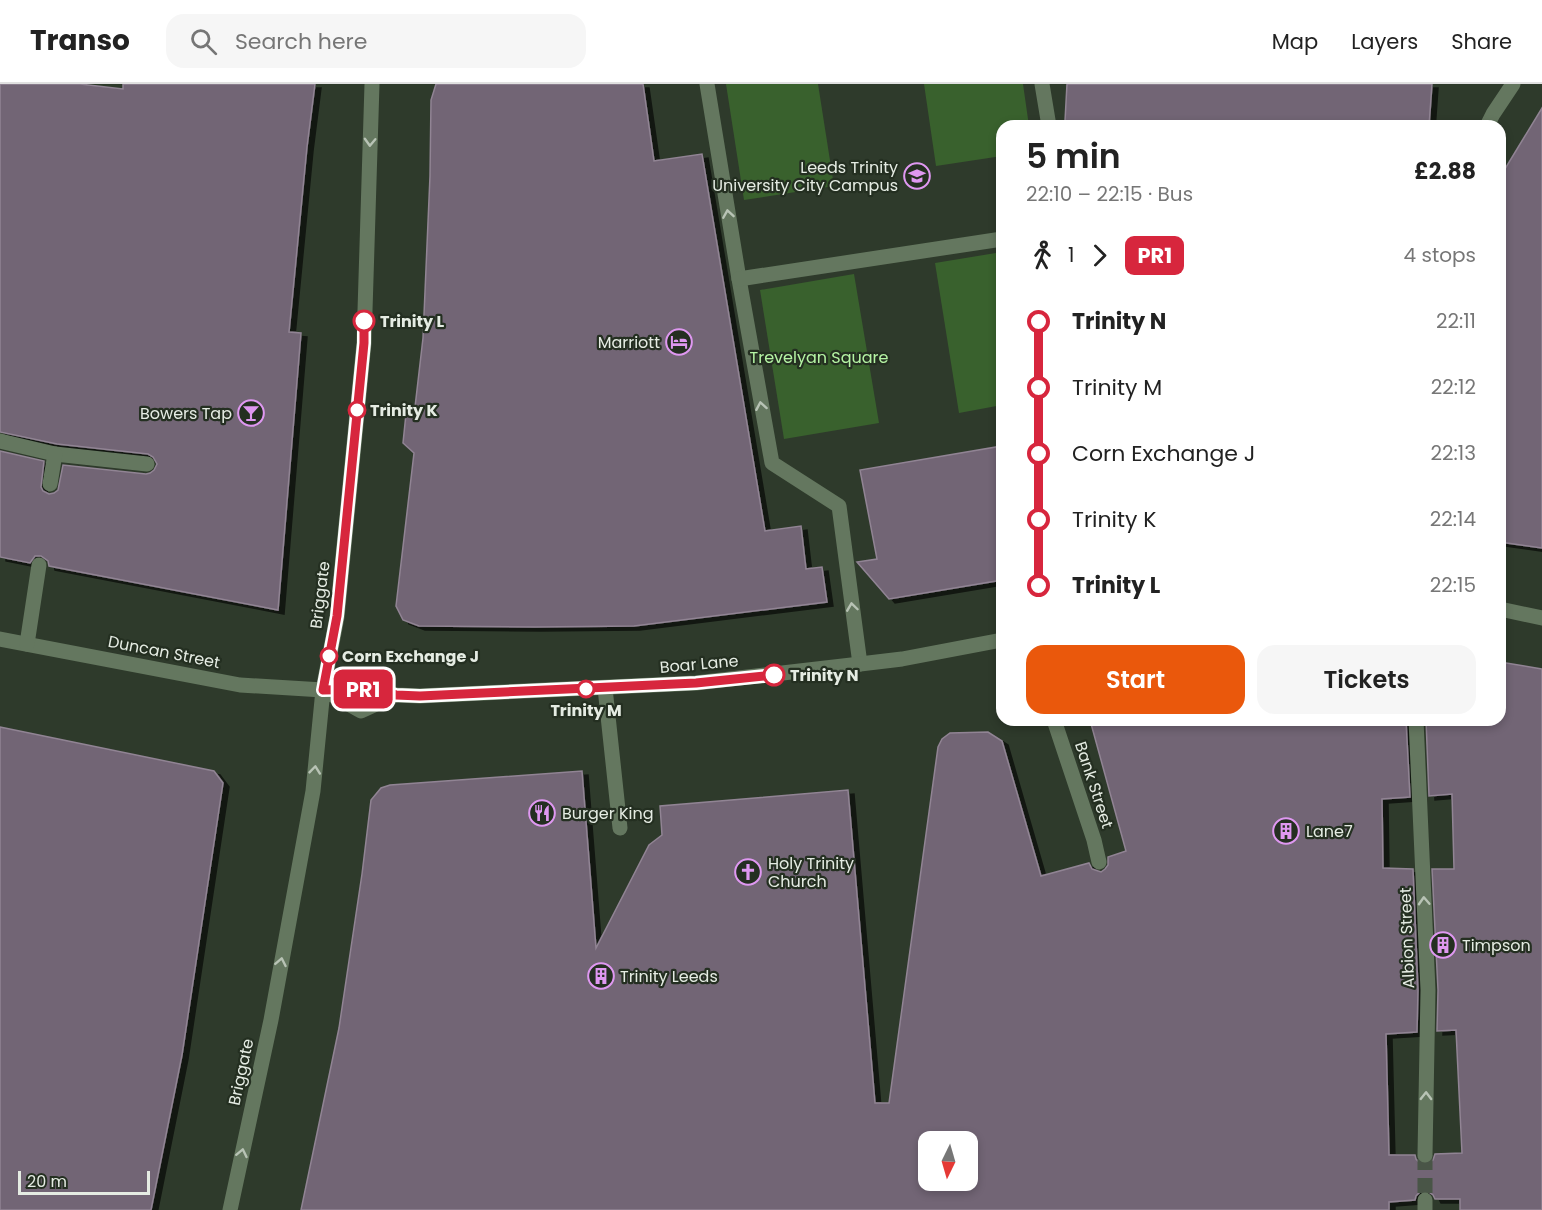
<!DOCTYPE html>
<html lang="en">
<head>
<meta charset="utf-8">
<style>
	:root { --surface:#fff; --page:#f6f6f6; --text:#222; --muted:#767676; --line:#e0e0e0; --accent:#ea580c }
	body { margin:0; font-family:Poppins,sans-serif; background:var(--page); color:var(--text); height:100vh; display:flex; flex-direction:column; font-size:22px; white-space:nowrap }
	* { box-sizing:border-box; margin:0 }
	p { font-size:20px; color:var(--muted) }
	.icon { flex:none; width:33px; height:33px; fill:none; stroke:currentColor; stroke-width:2; stroke-linecap:round; stroke-linejoin:round }
	.map { position:relative; flex:1; overflow:hidden }
	.panel { position:absolute; left:996px; top:36px; width:510px; height:606px; display:flex; flex-direction:column; background:var(--surface); border-radius:18px; box-shadow:0 3px 9px #0003 }
	.panel>* { flex:none }
	.badge { padding:0 12px; border-radius:9px; font-size:21px; line-height:39px }
	.needle { width:39px; rotate:185deg }
	.controls { position:absolute; left:918px; top:1047px; display:grid; gap:12px }
	.controls a { display:grid; place-items:center; width:60px; height:60px; border-radius:12px; background:var(--surface); box-shadow:0 3px 9px #0003; font-size:30px }
	.scale { position:absolute; left:18px; bottom:15px; width:132px; box-sizing:border-box; padding-left:6px; border:3px solid #e5ece3; border-top:0; font-size:16px; line-height:21px; white-space:nowrap; color:#e5ece3; -webkit-text-stroke:4px #242f21; paint-order:stroke }
	.map>.badge { position:absolute; translate:-50% -50%; box-shadow:0 0 0 3px #fff }
	.legs { display:flex; align-items:center; gap:9px; height:66px; padding:0 30px; font-size:20px }
	.legs p { margin-inline-start:auto }
	.headline { display:flex; align-items:center; justify-content:space-between; height:102px; padding:0 30px }
	h1 { font-size:33px; font-weight:600; line-height:45px }
	.button { display:flex; gap:12px; margin-top:auto; padding:12px 30px }
	.button a { flex:1; height:69px; border-radius:18px; background:var(--accent); color:#fff; font-size:24px; font-weight:600; line-height:69px; text-align:center }
	.button a+a { background:var(--page); color:var(--text) }
	ul { padding:0 30px; list-style:none }
	li { display:flex; align-items:center; gap:21px; height:66px; font-size:22px }
	li i { display:grid; place-items:center; width:9px; height:100%; margin:0 8px; background:currentColor }
	li i::after { content:''; width:15px; height:15px; margin:-8px; border:4px solid; border-radius:50%; background:var(--surface) }
	li p { margin-inline-start:auto }
	li:first-child i { background:linear-gradient(#0000 50%,currentColor 0) }
	li:last-child i { background:linear-gradient(currentColor 50%,#0000 0) }
	header { display:flex; align-items:center; gap:36px; box-sizing:border-box; height:84px; padding:0 30px; background:var(--surface); border-bottom:2px solid var(--line) }
	header strong { font-size:28px }
	nav { display:flex; gap:33px; margin-inline-start:auto; font-size:21px }
	.search { width:420px; height:54px; background:var(--page); display:flex; align-items:center; gap:15px; box-sizing:border-box; padding:0 21px; border-radius:18px; color:var(--muted); font-size:22px }
	.map>svg:first-child { display:block }
	.green { fill:#39612d }
	.building { fill:#726575; stroke:#918494; stroke-width:1.5; fill-rule:evenodd; filter:url(#shadow) }
	.lines { fill:none; stroke-linecap:round; stroke-linejoin:round }
	.street-tunnel { stroke:#495547; stroke-width:15; stroke-dasharray:15 8; stroke-linecap:butt }
	.lane { stroke:#64775f; stroke-width:15 }
	.street { stroke:#64775f; stroke-width:15 }
	.oneway { stroke:#b8c3b5 }
	.line-1-casing { stroke:#fff; stroke-width:14 }
	.line-1 { stroke:#d7263d; stroke-width:9 }
	.stop-1-dot { fill:#fff; stroke:#d7263d; stroke-width:3 }
	.labels { text-anchor:middle; dominant-baseline:central; stroke-width:4.5; stroke-linejoin:round; paint-order:stroke }
	.poi-label { font-size:16px; fill:#e5ece3; stroke:#242f21; text-anchor:start }
	.stop-label { font-size:16px; font-weight:bold; fill:#e5ece3; stroke:#242f21; text-anchor:start }
	.park-label { font-size:16px; fill:#b5f4a4; stroke:#242f21 }
	.street-label { font-size:16px; fill:#e5ece3; stroke:#242f21 }
</style>
</head>
<body>
<header>
<strong>Transo</strong>
<div class="search"><svg class="icon" aria-label="search" viewBox="0 0 24 24"><circle cx="10" cy="10" r="6"/><path d="M15 15l6 6"/></svg>Search here</div>
<nav><a>Map</a><a>Layers</a><a>Share</a></nav>
</header>
<div class="map">
<svg width="1542" height="1126" viewBox="0 0 1542 1126">
	<defs>
		<filter id="shadow"><feDropShadow dx="6" dy="4" stdDeviation="0" flood-color="#0009"/></filter>
	</defs>
	<rect width="100%" height="100%" fill="#2e3a2b"/>
	<g class="green">
		<path d="M726 0H818L834 102 744 116Z"/>
		<path d="M924 0H1023L1029 42H1002V72L936 82Z"/>
		<path d="M1002 168V321L959 329 935 179Z"/>
		<path d="M854 190 879 339 784 355 760 206Z"/>
	</g>
	<g class="building">
		<path d="M0 0H80L123 5V0H315L307 63 289 248 301 249 278 526 49 482 48 477 41 472H35L30 479 0 473V367L44 377 41 403 43 407 49 410 54 409 58 406 63 381 146 390 150 389 154 386 157 380 153 373 148 370 57 360 0 348Z"/>
		<path d="M436 0H643L654 77 702 70 765 447 801 442 806 485 822 483 827 518 634 542 535 543 419 542 403 536 396 522 414 369 403 359 406 330 415 323 423 254 430 92 431 16Z"/>
		<path d="M1067 0H1432L1429 42H1089L1065 37Z"/>
		<path d="M1542 24V464L1500 458V93Z"/>
		<path d="M1002 362V496L889 515 857 478 877 475 860 386Z"/>
		<path d="M1500 578 1542 585V1126H1460V1115H1435L1433 1111 1426 1106 1420 1108 1416 1112 1415 1116 1389 1118V1126H301L339 944 362 790 371 716 381 704 390 701 582 687 596 864 649 761 662 751 660 722 848 706 875 1019H889L938 663 942 655 950 649 988 648 1002 657 1041 792 1089 779 1092 785 1101 788 1105 785 1108 781V773L1126 767 1090 636H1406L1410 713 1382 715 1383 784 1413 785 1418 906 1417 948 1386 950 1389 1071H1415L1416 1075 1420 1079 1425 1081 1433 1076 1435 1070 1462 1069 1456 946 1437 947 1438 906 1432 785H1454L1452 710 1429 712 1426 636H1500ZM928 1058H968V1096H928Z"/>
		<path d="M0 643 214 687 223 699 182 971 151 1126H0Z"/>
	</g>
	<g class="lines">
		<path class="street-tunnel" d="M1425 1071V1116"/>
		<g class="lane">
			<path d="M1487 42 1493 30 1513 0"/>
			<path d="M0 357 55 370 147 380"/>
			<path d="M50 400 55 370"/>
			<path d="M0 555 240 601 323 606"/>
			<path d="M27 560 39 481"/>
			<path d="M605 604 620 744"/>
			<path d="M1054 636 1094 756 1099 778"/>
		</g>
		<g class="street">
			<path d="M707 0 739 195 772 379 839 422 860 580"/>
			<path d="M1042 0 1049 42"/>
			<path d="M739 195 1002 155"/>
			<path d="M1500 525 1542 534"/>
			<path d="M323 606 371 605 396 611 420 612 696 599 860 580 902 575 1002 556"/>
			<path d="M325 607 361 627 396 611"/>
			<path d="M1416 636 1428 906 1425 1071"/>
			<path d="M230 1126 271 936 313 707 323 606 337 533 364 259 372 0"/>
			<path d="M1425 1126V1116"/>
		</g>
	</g>
	<defs><path id="oneway-chevron" d="M-2-3.5L2.5 0L-2 3.5" fill="none" stroke-width="1.6" stroke-linecap="round" stroke-linejoin="round" transform="scale(1.5)"/></defs>
	<g class="oneway">
		<use href="#oneway-chevron" transform="translate(370 58) rotate(92)"/>
		<use href="#oneway-chevron" transform="translate(728 130) rotate(-99)"/>
		<use href="#oneway-chevron" transform="translate(761 322) rotate(-100)"/>
		<use href="#oneway-chevron" transform="translate(852 523) rotate(-98)"/>
		<use href="#oneway-chevron" transform="translate(315 686) rotate(-84)"/>
		<use href="#oneway-chevron" transform="translate(1424 817) rotate(-93)"/>
		<use href="#oneway-chevron" transform="translate(281 878) rotate(-79)"/>
		<use href="#oneway-chevron" transform="translate(1426 1012) rotate(-89)"/>
		<use href="#oneway-chevron" transform="translate(242 1069) rotate(-78)"/>
	</g>
	<g class="lines">
		<g class="line-1-casing">
			<path id="line-1" d="M364 237V259L337 532 323 606 371 605 396 611 420 612 696 599 774 591"/>
		</g>
		<use href="#line-1" class="line-1"/>
	</g>
	<defs>
		<g id="university-ring" transform="scale(1.35)"><circle r="9.5" fill="#242f21" stroke="#df98f1" stroke-width="1.5"/><path d="M0-5L7-2L0 1L-7-2ZM-4 1L0 2.5L4 1V4Q0 6-4 4Z" fill="#df98f1"/></g>
		<g id="hotel-ring" transform="scale(1.35)"><circle r="9.5" fill="#242f21" stroke="#df98f1" stroke-width="1.5"/><path d="M-6-4.5h1.5V1H6V5H4.5V3h-9V5H-6ZM-4 0a1.8 1.8 0 1 1 3.6 0ZM.5 0V-2.5h3Q6-2.5 6 0Z" fill="#df98f1"/></g>
		<g id="bar-ring" transform="scale(1.35)"><circle r="9.5" fill="#242f21" stroke="#df98f1" stroke-width="1.5"/><path d="M-6-5H6L.8 .8V4.5H3.5V6h-7V4.5H-.8V.8Z" fill="#df98f1"/></g>
		<g id="restaurant-ring" transform="scale(1.35)"><circle r="9.5" fill="#242f21" stroke="#df98f1" stroke-width="1.5"/><path d="M-5-6h1v4h1v-4h1v4h1v-4h1v5L-1.5 .5V6h-2V.5L-5-1ZM5-6V6H3V1.5H1.5Q1.5-4 5-6Z" fill="#df98f1"/></g>
		<g id="building-ring" transform="scale(1.35)"><circle r="9.5" fill="#242f21" stroke="#df98f1" stroke-width="1.5"/><path d="M-4-6H4V6H1V3H-1V6H-4ZM-2.5-4.3h1.7v1.8h-1.7ZM.8-4.3h1.7v1.8H.8ZM-2.5-1h1.7V.8h-1.7ZM.8-1h1.7V.8H.8Z" fill="#df98f1"/></g>
		<g id="church-ring" transform="scale(1.35)"><circle r="9.5" fill="#242f21" stroke="#df98f1" stroke-width="1.5"/><path d="M-1.2-6h2.4v3.5h3.3v2.4h-3.3V6h-2.4V-.1h-3.3v-2.4h3.3Z" fill="#df98f1"/></g>
	</defs>
	<g fill-rule="evenodd">
		<use href="#university-ring" x="917" y="92"/>
		<use href="#hotel-ring" x="679" y="258"/>
		<use href="#bar-ring" x="251" y="329"/>
		<use href="#restaurant-ring" x="542" y="729"/>
		<use href="#building-ring" x="1286" y="747"/>
		<use href="#church-ring" x="748" y="788"/>
		<use href="#building-ring" x="1443" y="861"/>
		<use href="#building-ring" x="601" y="892"/>
	</g>
	<g class="stop-1-dot">
		<circle cx="364" cy="237" r="10"/>
		<circle cx="357" cy="326" r="8"/>
		<circle cx="329" cy="572" r="8"/>
		<circle cx="774" cy="591" r="10"/>
		<circle cx="586" cy="605" r="8"/>
	</g>
	<g class="labels">
		<g class="poi-label">
			<text x="898" y="83" text-anchor="end">Leeds Trinity<tspan x="898" dy="18">University City Campus</tspan></text>
			<text x="660" y="258" text-anchor="end">Marriott</text>
			<text x="232" y="329" text-anchor="end">Bowers Tap</text>
			<text x="562" y="729">Burger King</text>
			<text x="1306" y="747">Lane7</text>
			<text x="768" y="779">Holy Trinity<tspan x="768" dy="18">Church</tspan></text>
			<text x="1462" y="861">Timpson</text>
			<text x="620" y="892">Trinity Leeds</text>
		</g>
		<g class="stop-label">
			<text x="380" y="237">Trinity L</text>
			<text x="370" y="326">Trinity K</text>
			<text x="342" y="572">Corn Exchange J</text>
			<text x="790" y="591">Trinity N</text>
			<text x="586" y="626" text-anchor="middle">Trinity M</text>
		</g>
		<g class="park-label">
			<text x="819" y="273">Trevelyan Square</text>
		</g>
		<g class="street-label">
			<text transform="translate(320 511) rotate(-83)">Briggate</text>
			<text transform="translate(164 568) rotate(11)">Duncan Street</text>
			<text transform="translate(699 580) rotate(-5)">Boar Lane</text>
			<text transform="translate(1094 701) rotate(72)">Bank Street</text>
			<text transform="translate(1407 854) rotate(-92)">Albion Street</text>
			<text transform="translate(241 988) rotate(-78)">Briggate</text>
		</g>
	</g>
</svg>
<div class="controls">
<a><svg class="needle" viewBox="-14 -14 28 28"><path d="M0-13l5 13h-10z" fill="#e53935"/><path d="M0 13l5-13h-10z" fill="#767676"/></svg></a>
</div>
<div class="scale">20 m</div>
<b class="badge" style="left:363px;top:605px;background:#d7263d;color:#fff">PR1</b>
<section class="panel">
<div class="headline"><div><h1>5 min</h1><p>22:10 – 22:15 · Bus</p></div><b>£2.88</b></div>
<div class="legs"><svg class="icon" aria-label="walk" viewBox="0 0 24 24"><circle cx="13" cy="4" r="2"/><path d="M13 8l-2 6 4 7M11 14l-3 7M7 12l3-4h3l4 4"/></svg>1<svg class="icon" aria-label="forward" viewBox="0 0 24 24"><path d="M9 5l7 7-7 7"/></svg><b class="badge" style="background:#d7263d;color:#fff">PR1</b><p>4 stops</p></div>
<ul>
<li><i style="color:#d7263d"></i><b>Trinity N</b><p>22:11</p></li>
<li><i style="color:#d7263d"></i><span>Trinity M</span><p>22:12</p></li>
<li><i style="color:#d7263d"></i><span>Corn Exchange J</span><p>22:13</p></li>
<li><i style="color:#d7263d"></i><span>Trinity K</span><p>22:14</p></li>
<li><i style="color:#d7263d"></i><b>Trinity L</b><p>22:15</p></li>
</ul>
<div class="button"><a>Start</a><a>Tickets</a></div>
</section>
</div>
</body>
</html>
